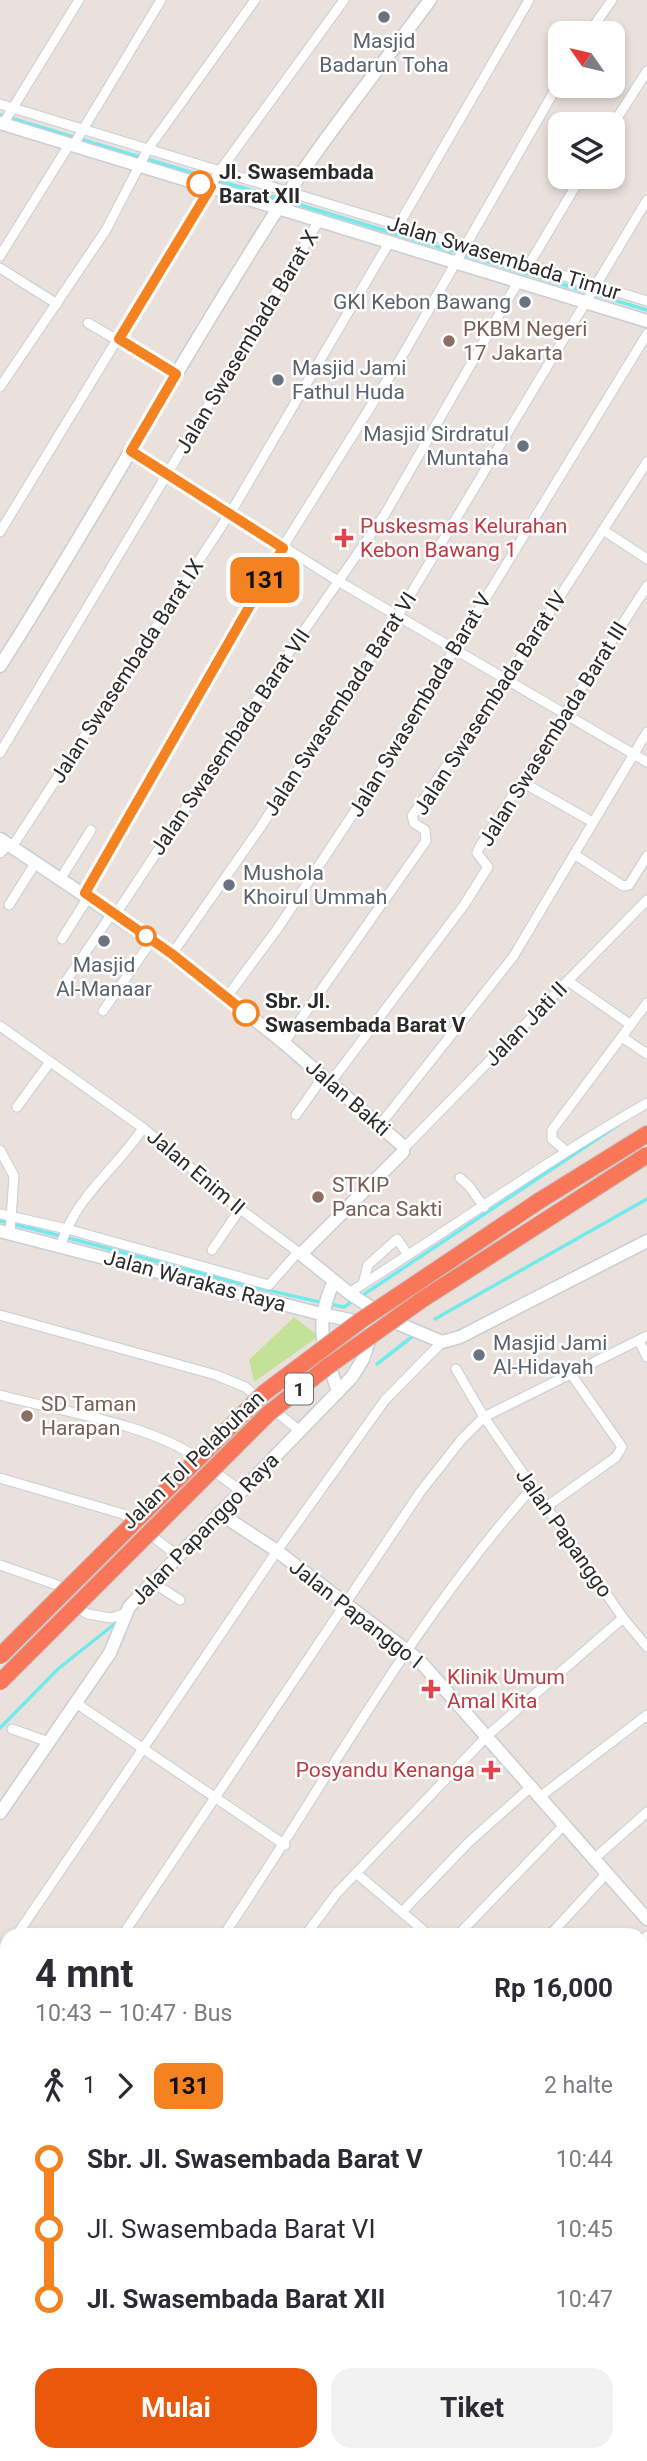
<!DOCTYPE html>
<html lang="id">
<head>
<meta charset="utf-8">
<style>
	:root { --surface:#fff; --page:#f2f2f3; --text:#2b2b33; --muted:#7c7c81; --accent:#ea580c }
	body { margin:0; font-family:Roboto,sans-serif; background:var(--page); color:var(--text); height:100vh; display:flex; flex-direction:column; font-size:26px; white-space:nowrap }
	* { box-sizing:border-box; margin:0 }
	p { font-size:23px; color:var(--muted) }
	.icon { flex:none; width:38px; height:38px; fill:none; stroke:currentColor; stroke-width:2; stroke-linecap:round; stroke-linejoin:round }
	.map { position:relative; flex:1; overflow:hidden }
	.details { position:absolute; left:0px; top:1928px; width:648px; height:534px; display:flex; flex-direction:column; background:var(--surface); border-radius:21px 21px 0 0; box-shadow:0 4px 10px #0003 }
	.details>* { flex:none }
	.badge { padding:0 14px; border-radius:10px; font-size:24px; line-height:46px }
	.needle { width:46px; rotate:304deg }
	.buttons { position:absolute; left:548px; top:21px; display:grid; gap:14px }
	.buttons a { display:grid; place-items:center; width:77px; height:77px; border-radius:14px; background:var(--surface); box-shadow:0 4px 10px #0003; font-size:35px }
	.map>.badge { position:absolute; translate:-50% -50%; box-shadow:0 0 0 4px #fff }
	.legs { display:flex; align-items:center; gap:10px; height:77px; padding:0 35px; font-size:23px }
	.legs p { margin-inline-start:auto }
	.overview { display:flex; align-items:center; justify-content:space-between; height:119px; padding:0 35px }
	h1 { font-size:38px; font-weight:700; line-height:52px }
	.primary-button { display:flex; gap:14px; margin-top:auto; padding:14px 35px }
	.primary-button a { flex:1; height:80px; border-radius:21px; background:var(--accent); color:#fff; font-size:28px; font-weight:700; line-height:80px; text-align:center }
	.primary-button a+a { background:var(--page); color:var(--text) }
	ul { padding:0 35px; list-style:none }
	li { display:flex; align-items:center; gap:24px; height:70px; font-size:26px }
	li i { display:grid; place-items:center; width:10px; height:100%; margin:0 9px; background:currentColor }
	li i::after { content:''; width:18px; height:18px; margin:-9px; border:5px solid; border-radius:50%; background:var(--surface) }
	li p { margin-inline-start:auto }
	li:first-child i { background:linear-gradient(#0000 50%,currentColor 0) }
	li:last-child i { background:linear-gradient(currentColor 50%,#0000 0) }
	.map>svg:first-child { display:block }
	.green { fill:#c4e199 }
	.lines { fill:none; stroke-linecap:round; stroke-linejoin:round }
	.stream { stroke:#71eaeb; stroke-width:3.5 }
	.street-casing { stroke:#c7ced7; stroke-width:11 }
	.secondary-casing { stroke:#c7ced7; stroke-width:15 }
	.highway-casing { stroke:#c3c3c3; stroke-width:18 }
	.street { stroke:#fff; stroke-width:9 }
	.secondary { stroke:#fff; stroke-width:12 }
	.highway { stroke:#fa7658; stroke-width:16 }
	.highway-bridge-casing { stroke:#c3c3c3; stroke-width:18; stroke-linecap:butt }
	.highway-bridge { stroke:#fa7658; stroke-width:16 }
	.line-1-casing { stroke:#fff; stroke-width:16 }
	.line-1 { stroke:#f58220; stroke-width:10 }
	.worship-dot { fill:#6b7280; stroke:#fff; stroke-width:2.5 }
	.stop-1-dot { fill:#fff; stroke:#f58220; stroke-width:3.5 }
	.education-dot { fill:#8d6e63; stroke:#fff; stroke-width:2.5 }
	.health-dot { fill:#e0444e; stroke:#fff; stroke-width:2.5 }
	.labels { text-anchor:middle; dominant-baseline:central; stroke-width:5; stroke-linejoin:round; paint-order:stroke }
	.shield { fill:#fff; stroke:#6a6a6a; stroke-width:2 }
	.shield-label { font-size:19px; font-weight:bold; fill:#2a2a2a }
	.worship-label { font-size:21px; fill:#5b616d; stroke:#fff; text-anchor:start }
	.stop-label { font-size:21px; font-weight:bold; fill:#2a2a2a; stroke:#fff; text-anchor:start }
	.street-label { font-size:21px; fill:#2a2a2a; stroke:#fff }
	.education-label { font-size:21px; fill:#785e54; stroke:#fff; text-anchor:start }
	.health-label { font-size:21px; fill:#be3a42; stroke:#fff; text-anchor:start }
</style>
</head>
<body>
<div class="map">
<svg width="647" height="2461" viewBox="0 0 647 2461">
	<rect width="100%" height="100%" fill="#ebe1dc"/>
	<path class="green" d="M294 1317 319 1336 254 1382 249 1360Z"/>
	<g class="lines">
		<g class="stream">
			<path d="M0 115 280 199"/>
			<path d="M287 201 647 310"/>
			<path d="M0 1221C115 1248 228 1284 344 1307L353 1301"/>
			<path d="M360 1297 618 1125"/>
			<path d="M435 1319 647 1199"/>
			<path d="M377 1364 413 1336"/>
			<path d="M142 1602 157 1587"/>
			<path d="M0 1728 58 1669 117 1622"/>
		</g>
		<g class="street-casing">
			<g id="street">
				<path d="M589 33 612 0"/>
				<path d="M0 104 647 301"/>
				<path d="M3 124 79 0"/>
				<path d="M612 126 647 71"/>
				<path d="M73 146 161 0"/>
				<path d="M398 226 529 0"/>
				<path d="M0 256 69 145"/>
				<path d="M528 266 581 177"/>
				<path d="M0 268 57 304"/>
				<path d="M88 323 176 374"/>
				<path d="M0 387 106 230 148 149 255 0"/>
				<path d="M131 451 338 581 647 762"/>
				<path d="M603 530 647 559"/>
				<path d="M0 532 219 172 344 0"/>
				<path d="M0 753 320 219"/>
				<path d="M522 782 591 821"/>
				<path d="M12 847 234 507 390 241"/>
				<path d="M0 853 9 844"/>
				<path d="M574 854 623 886 629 885 647 856"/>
				<path d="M61 878 91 830"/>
				<path d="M85 893 281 550 401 358 560 81"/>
				<path d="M9 905 36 862"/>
				<path d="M116 914 270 680 385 514 518 282"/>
				<path d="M62 939 89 896"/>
				<path d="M172 954 260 828 400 612 647 200"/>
				<path d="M66 981 113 912"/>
				<path d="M568 981 631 1025"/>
				<path d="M226 998 278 928 366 794 647 334"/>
				<path d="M103 1011 152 940"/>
				<path d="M0 1026 143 1128 240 1209 301 1254"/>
				<path d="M622 1037 647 1054"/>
				<path d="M284 1043 426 841 425 830 414 823 412 816 511 672 647 462"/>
				<path d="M330 1083 464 905 488 867 477 853 479 848 647 586"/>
				<path d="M17 1107 50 1062"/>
				<path d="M296 1115 323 1077"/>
				<path d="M379 1126 513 957 647 732"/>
				<path d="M404 1148 647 900"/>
				<path d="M0 1150 14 1176 10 1233"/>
				<path d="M566 1151 552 1139V1130L647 1003"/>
				<path d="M460 1178 469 1186 484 1207"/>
				<path d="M0 1214 67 1229 269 1285 298 1252"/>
				<path d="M61 1245C74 1198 118 1167 143 1128"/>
				<path d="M212 1250 240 1209"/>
				<path d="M363 1284 368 1265 397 1239 408 1255"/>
				<path d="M349 1293C449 1230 545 1162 647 1103"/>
				<path d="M0 1315 216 1375 245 1387 300 1431"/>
				<path d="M639 1341 647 1357"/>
				<path d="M456 1369 484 1417 623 1618 647 1647"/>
				<path d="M0 1395C59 1411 152 1424 200 1460"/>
				<path d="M211 1469 241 1491"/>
				<path d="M0 1478 123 1514 178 1556"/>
				<path d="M546 1507 616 1457 622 1447 571 1374"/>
				<path d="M0 1565 57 1585 79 1609 88 1614 111 1618 126 1613"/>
				<path d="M152 1582 180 1600"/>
				<path d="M76 1703 285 1845"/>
				<path d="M12 1729 49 1742"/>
				<path d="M541 1796 647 1715"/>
				<path d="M595 1858 647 1812"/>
				<path d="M356 1873 430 1936"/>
				<path d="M402 1912 469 1842 532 1786"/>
				<path d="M16 1936 277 1551 385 1400 442 1342"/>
				<path d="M122 1936 421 1491 462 1439 484 1417 647 1336"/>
				<path d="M223 1936C325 1785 411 1623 533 1487"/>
				<path d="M305 1936 337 1893 488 1735 623 1618"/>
				<path d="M457 1936 565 1824"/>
				<path d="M549 1936 607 1873"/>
				<path d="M640 1942 647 1936"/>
				<path d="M0 1959 7 1948"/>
				<path d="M0 1968 7 1972"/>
				<path d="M640 2071 647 2064"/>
				<path d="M0 2112 7 2102"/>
				<path d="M640 2136 647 2142"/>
				<path d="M640 2196 647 2202"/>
				<path d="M0 2235 7 2228"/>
				<path d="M0 2344 7 2338"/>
				<path d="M0 2411 7 2418"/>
				<path d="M0 2450 7 2445"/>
				<path d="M42 2455 47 2461"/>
				<path d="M153 2455 158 2461"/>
				<path d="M246 2461 251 2455"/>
			</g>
		</g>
		<g class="secondary-casing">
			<g id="secondary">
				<path d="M0 123 647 321"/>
				<path d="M0 666C99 511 186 350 286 196 330 129 382 65 430 0"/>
				<path d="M0 839 172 954 284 1043 403 1146V1152L301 1254 349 1293 390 1320 442 1342 460 1337 647 1241"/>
				<path d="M0 1231 321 1314 375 1325 390 1320"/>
				<path d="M334 1281C313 1327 324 1347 338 1392"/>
				<path d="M219 1513 277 1551 419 1660 647 1919"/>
				<path d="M0 1813 110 1653 129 1607 352 1377 363 1359 371 1335"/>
			</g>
		</g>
		<g class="highway-casing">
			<path id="highway" d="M539 1201 647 1134"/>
		</g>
		<use href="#street" class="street"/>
		<use href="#secondary" class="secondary"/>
		<use href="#highway" class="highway"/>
		<g class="highway-bridge-casing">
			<g id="highway-bridge">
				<path d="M0 1656 264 1393 360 1321 539 1201"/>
				<path d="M0 1682 269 1413 327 1367 423 1299 647 1155"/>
			</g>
		</g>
		<use href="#highway-bridge" class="highway-bridge"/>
	</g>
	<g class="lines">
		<g class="line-1-casing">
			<path id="line-1" d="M200 184 211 187 119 339 176 374 131 451 283 548 85 893 172 954 246 1013"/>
		</g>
		<use href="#line-1" class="line-1"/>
	</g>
	<g class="worship-dot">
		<circle cx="384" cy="17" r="7"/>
		<circle cx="525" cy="302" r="7"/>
		<circle cx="278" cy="380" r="7"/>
		<circle cx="523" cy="446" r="7"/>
		<circle cx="229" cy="885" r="7"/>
		<circle cx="104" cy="941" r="7"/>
		<circle cx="479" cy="1355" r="7"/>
	</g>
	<g class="stop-1-dot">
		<circle cx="200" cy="184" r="12"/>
		<circle cx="146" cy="936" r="9"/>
		<circle cx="246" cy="1013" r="12"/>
	</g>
	<g class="education-dot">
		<circle cx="449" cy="341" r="7"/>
		<circle cx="318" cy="1197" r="7"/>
		<circle cx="27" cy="1416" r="7"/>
	</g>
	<g class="health-dot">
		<path d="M340.5 527.5h7v7h7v7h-7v7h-7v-7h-7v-7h7z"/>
		<path d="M427.5 1678.5h7v7h7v7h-7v7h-7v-7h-7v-7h7z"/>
		<path d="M487.5 1759.5h7v7h7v7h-7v7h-7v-7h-7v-7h7z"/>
	</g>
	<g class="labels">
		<rect class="shield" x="285" y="1373.5" width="28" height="31" rx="5"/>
		<g class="shield-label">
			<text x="299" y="1389">1</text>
		</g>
		<g class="worship-label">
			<text x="384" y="41" text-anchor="middle">Masjid<tspan x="384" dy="24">Badarun Toha</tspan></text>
			<text x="511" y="302" text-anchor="end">GKI Kebon Bawang</text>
			<text x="292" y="368">Masjid Jami<tspan x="292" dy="24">Fathul Huda</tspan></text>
			<text x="509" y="434" text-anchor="end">Masjid Sirdratul<tspan x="509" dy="24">Muntaha</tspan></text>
			<text x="243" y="873">Mushola<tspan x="243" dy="24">Khoirul Ummah</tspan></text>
			<text x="104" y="965" text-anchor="middle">Masjid<tspan x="104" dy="24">Al-Manaar</tspan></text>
			<text x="493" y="1343">Masjid Jami<tspan x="493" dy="24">Al-Hidayah</tspan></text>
		</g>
		<g class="stop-label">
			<text x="219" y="172">Jl. Swasembada<tspan x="219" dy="24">Barat XII</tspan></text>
			<text x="265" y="1001">Sbr. Jl.<tspan x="265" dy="24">Swasembada Barat V</tspan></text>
		</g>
		<g class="street-label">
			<text transform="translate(504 258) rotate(17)">Jalan Swasembada Timur</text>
			<text transform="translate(247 342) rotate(-59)">Jalan Swasembada Barat X</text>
			<text transform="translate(127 671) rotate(-57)">Jalan Swasembada Barat IX</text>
			<text transform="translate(490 703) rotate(-57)">Jalan Swasembada Barat IV</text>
			<text transform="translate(340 704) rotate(-57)">Jalan Swasembada Barat VI</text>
			<text transform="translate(420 705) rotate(-59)">Jalan Swasembada Barat V</text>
			<text transform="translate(553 734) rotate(-58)">Jalan Swasembada Barat III</text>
			<text transform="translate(230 742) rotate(-56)">Jalan Swasembada Barat VII</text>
			<text transform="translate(526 1024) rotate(-46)">Jalan Jati II</text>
			<text transform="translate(348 1098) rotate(41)">Jalan Bakti</text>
			<text transform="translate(196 1172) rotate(40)">Jalan Enim II</text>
			<text transform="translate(195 1281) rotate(15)">Jalan Warakas Raya</text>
			<text transform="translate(193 1460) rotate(-44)">Jalan Tol Pelabuhan</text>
			<text transform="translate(205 1529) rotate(-46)">Jalan Papanggo Raya</text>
			<text transform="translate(564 1533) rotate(55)">Jalan Papanggo</text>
			<text transform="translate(356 1614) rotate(38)">Jalan Papanggo I</text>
		</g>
		<g class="education-label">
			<text x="463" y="329">PKBM Negeri<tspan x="463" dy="24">17 Jakarta</tspan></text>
			<text x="332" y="1185">STKIP<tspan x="332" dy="24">Panca Sakti</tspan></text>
			<text x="41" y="1404">SD Taman<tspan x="41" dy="24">Harapan</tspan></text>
		</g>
		<g class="health-label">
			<text x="360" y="526">Puskesmas Kelurahan<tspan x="360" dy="24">Kebon Bawang 1</tspan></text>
			<text x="447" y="1677">Klinik Umum<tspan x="447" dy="24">Amal Kita</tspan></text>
			<text x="475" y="1770" text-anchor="end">Posyandu Kenanga</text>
		</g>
	</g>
</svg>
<div class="buttons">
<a><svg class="needle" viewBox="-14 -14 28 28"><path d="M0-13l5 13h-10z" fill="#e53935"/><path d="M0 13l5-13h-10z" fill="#7c7c81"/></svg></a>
<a><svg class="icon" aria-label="layers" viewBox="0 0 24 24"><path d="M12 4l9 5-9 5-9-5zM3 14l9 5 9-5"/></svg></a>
</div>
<b class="badge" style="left:265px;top:580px;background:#f58220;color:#111">131</b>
<section class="details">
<div class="overview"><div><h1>4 mnt</h1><p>10:43 – 10:47 · Bus</p></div><b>Rp 16,000</b></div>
<div class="legs"><svg class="icon" aria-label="walk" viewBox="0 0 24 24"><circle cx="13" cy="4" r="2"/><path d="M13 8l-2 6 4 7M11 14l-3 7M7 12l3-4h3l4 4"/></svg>1<svg class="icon" aria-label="forward" viewBox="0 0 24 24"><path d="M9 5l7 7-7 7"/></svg><b class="badge" style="background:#f58220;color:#111">131</b><p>2 halte</p></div>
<ul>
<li><i style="color:#f58220"></i><b>Sbr. Jl. Swasembada Barat V</b><p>10:44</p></li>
<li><i style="color:#f58220"></i><span>Jl. Swasembada Barat VI</span><p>10:45</p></li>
<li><i style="color:#f58220"></i><b>Jl. Swasembada Barat XII</b><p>10:47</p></li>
</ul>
<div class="primary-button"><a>Mulai</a><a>Tiket</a></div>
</section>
</div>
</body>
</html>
